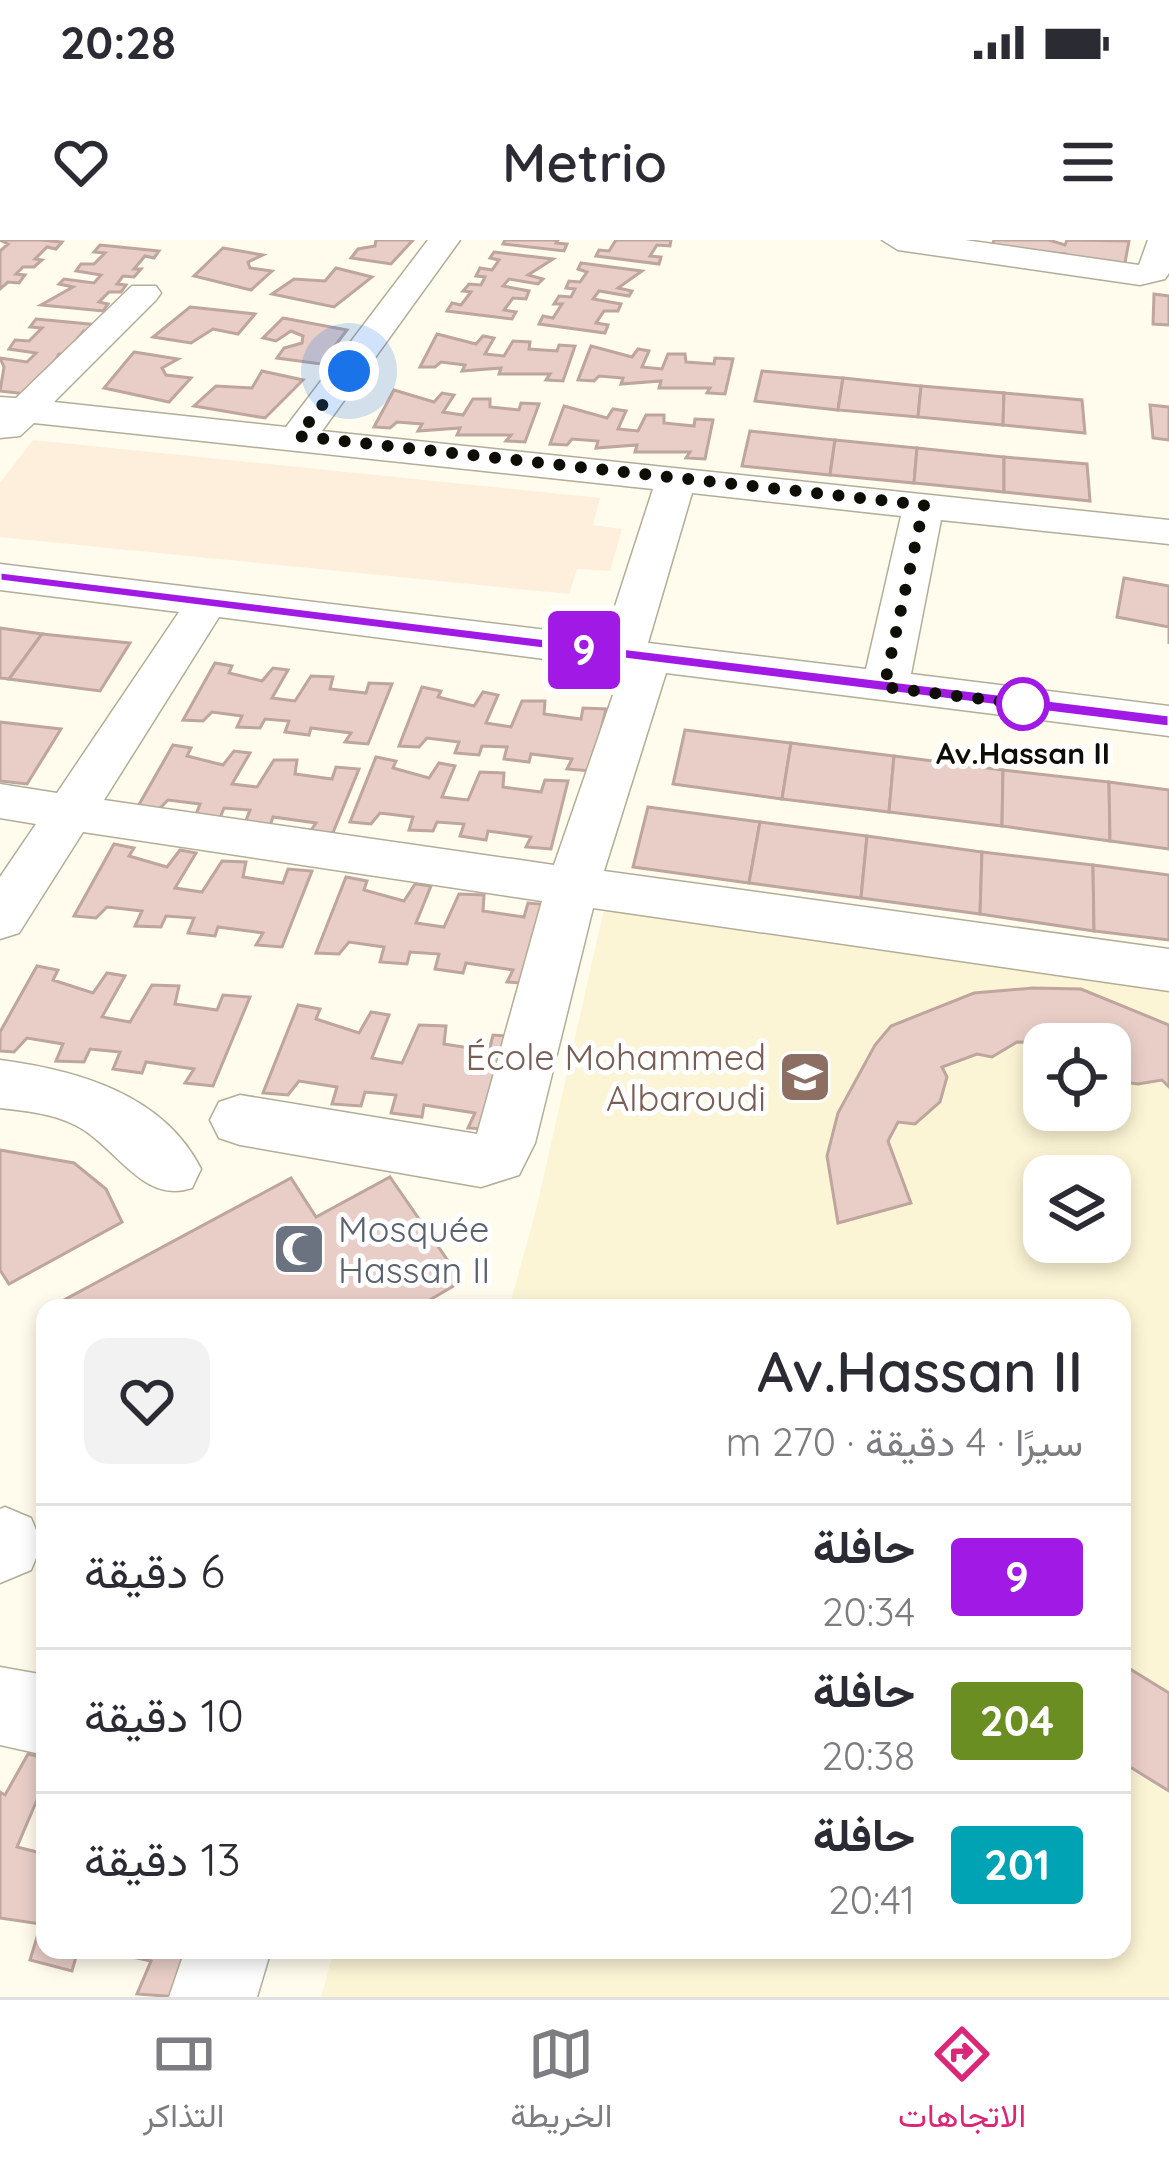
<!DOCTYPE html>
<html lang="ar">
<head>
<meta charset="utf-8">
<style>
	:root { --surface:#fff; --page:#f2f2f3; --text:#2b2b33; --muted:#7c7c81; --line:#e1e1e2; --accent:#db2777 }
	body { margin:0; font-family:Quicksand,Vazirmatn,sans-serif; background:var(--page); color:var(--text); direction:rtl; height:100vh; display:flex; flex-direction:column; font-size:45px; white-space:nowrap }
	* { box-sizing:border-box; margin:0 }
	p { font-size:39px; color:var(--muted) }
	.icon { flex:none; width:66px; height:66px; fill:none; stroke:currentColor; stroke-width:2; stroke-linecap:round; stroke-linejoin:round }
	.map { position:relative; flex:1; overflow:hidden; direction:ltr }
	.details { position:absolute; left:36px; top:1059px; width:1095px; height:660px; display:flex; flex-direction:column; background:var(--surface); border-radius:24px; box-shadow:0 6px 18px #0003; direction:rtl }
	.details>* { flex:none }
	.badge { padding:0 24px; border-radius:9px; font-size:42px; line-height:78px }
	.buttons { position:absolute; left:1023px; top:783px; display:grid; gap:24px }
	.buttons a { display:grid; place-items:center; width:108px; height:108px; border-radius:24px; background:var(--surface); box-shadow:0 6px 18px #0003; font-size:60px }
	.you { position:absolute; width:60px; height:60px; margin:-30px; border:9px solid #fff; border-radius:50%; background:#1a73e8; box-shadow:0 0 0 18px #1a73e833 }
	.map>.badge { position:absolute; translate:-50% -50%; box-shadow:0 0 0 6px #fff }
	.round { display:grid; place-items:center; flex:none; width:126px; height:126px; border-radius:24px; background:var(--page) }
	.head { display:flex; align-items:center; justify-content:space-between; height:204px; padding:0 48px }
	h1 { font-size:57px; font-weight:600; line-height:90px }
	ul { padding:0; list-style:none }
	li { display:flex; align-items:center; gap:36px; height:144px; padding:0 48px; border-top:3px solid var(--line) }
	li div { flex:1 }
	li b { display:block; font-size:45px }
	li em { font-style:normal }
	li .badge { min-width:132px; font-weight:700; text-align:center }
	.status { display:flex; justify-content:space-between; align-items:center; height:84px; padding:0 60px; background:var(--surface); direction:ltr }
	.status svg { height:33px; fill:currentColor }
	header { display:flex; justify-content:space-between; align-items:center; height:156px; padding:0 48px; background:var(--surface); font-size:54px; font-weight:600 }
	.tab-bar { display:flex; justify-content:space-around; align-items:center; height:168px; border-top:3px solid var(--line); background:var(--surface); font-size:33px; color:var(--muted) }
	.tab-bar a { display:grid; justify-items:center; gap:6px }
	.tab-bar .selected { color:var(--accent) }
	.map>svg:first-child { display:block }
	.commercial { fill:#fdefdb }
	.built { fill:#fcf5d5; fill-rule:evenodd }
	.building { fill:#e8cec7; stroke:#bea59e; stroke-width:3 }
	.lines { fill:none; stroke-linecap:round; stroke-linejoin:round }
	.minor-casing { stroke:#b2ad97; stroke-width:3 }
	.minor { fill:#fff; fill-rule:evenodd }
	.line { fill:#a019e5; stroke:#fff; stroke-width:3 }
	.walk { stroke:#0f0e06; stroke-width:12; stroke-dasharray:0 21.6 }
	.stop-dot { fill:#fff; stroke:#a019e5; stroke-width:6 }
	.labels { text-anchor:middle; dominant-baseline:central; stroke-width:10; stroke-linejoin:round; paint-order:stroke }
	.far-stop-label { font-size:30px; font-weight:bold; fill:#0f0e06; stroke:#fff }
	.education-label { font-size:36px; fill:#785e54; stroke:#fff; text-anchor:end }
	.worship-label { font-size:36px; fill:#5b616d; stroke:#fff; text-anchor:start }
</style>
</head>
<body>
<div class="status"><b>20:28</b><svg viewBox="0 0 49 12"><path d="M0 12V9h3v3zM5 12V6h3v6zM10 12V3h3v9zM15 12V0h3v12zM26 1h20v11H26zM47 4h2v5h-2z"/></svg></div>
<header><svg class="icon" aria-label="menu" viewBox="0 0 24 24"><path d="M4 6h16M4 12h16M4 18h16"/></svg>Metrio<svg class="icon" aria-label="heart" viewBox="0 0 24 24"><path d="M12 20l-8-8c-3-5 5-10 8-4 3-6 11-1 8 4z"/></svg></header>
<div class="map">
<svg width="1169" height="1757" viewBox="0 0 1169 1757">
	<rect width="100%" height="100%" fill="#fffced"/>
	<path class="commercial" d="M33 200 600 258 593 285 622 289 610 331 577 329 569 354 0 297V243Z"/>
	<path class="built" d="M607 656 1169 740V1757H321L334 1710H1122V1068H509L537 966ZM1044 804H1110V870H1044ZM1044 936H1110V1002H1044Z"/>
	<g class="building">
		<path d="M0 0H41L62 2 56 9 47 7 35 19 42 20 34 27H23L16 34 25 35 19 43 8 42 0 49V11L8 4Z"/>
		<path d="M376 0H413L391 24 351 18 358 9 375 6Z"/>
		<path d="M505 0H558L556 3 567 4 564 11 503 4Z"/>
		<path d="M616 0H671L670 6 657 5 650 16 661 17 659 24 596 16 599 10 609 11Z"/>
		<path d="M994 0H1049L1065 5 1067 0 1129 1 1124 28 1064 19 1065 14 991 9Z"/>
		<path d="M100 5 159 11 154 18 145 16 134 29H141L134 37 123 36 117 44 126 45 121 52H109L99 62 108 64 103 71 41 65 73 47 59 44 64 39 94 43 101 35 76 31 81 24H94L105 13 94 12Z"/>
		<path d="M223 8 263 15 248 22 250 28 272 31 251 50 194 36Z"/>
		<path d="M494 12 553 19 528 35 543 39 538 44 509 39 503 46 529 51 526 59 513 58 504 70 516 72 512 79 447 71 452 63 461 65 471 52 463 51 469 44 481 45 485 37 476 36 480 28 492 30 499 20 490 18Z"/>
		<path d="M581 23 642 31 618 48 632 51 629 56 599 51 593 59 621 64 618 71H604L596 83 608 85 605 93 539 84 543 76 553 78 562 64H554L559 56 571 57 575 49 566 48 569 41 580 42 587 32 578 29Z"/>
		<path d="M336 28 372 37 334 67 272 54 294 39 325 41Z"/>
		<path d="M1154 54 1169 56V85L1153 84Z"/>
		<path d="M190 67 255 74 238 94 213 89 191 103 153 97Z"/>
		<path d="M283 78 347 90 321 124 277 118 284 108 302 103 303 96 291 91 276 101 263 98Z"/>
		<path d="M36 79 100 85 94 93 84 91 71 106V115L59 114 35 155 0 151 4 127 0 118 27 122 36 113 9 109 15 100 29 101 42 88 30 87Z"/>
		<path d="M437 94 476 104 483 96 494 98 485 114 504 116 513 101 530 102 529 109 557 111 559 105 575 106 563 141 546 140 550 134H499L501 128 462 131 465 125 441 122 435 127H420Z"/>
		<path d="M591 106 632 117 638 109 649 111 642 127 662 129 668 114H685L686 122 714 124 715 118 733 119 725 154 707 153 710 148H659L661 141 621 144 623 138 599 136 594 141 578 140Z"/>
		<path d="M134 112 178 119 162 128 166 135 191 138 169 162 104 148Z"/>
		<path d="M262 131 303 140 265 178 194 166 216 146 252 148Z"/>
		<path d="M762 131 843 138 838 170 755 161Z"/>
		<path d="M843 138 921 146 918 177 838 170Z"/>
		<path d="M921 146 1004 153 1003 185 918 177Z"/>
		<path d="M394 150 434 162 442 153 454 155 443 172 463 175 473 159H490V167L519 170 521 163 539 164 525 202 506 201 511 195H457L460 188 418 191 422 184 397 182 390 188 374 187Z"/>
		<path d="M1004 153 1082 160 1085 193 1003 185Z"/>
		<path d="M1150 165 1169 167V200L1153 198Z"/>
		<path d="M564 166 607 178 613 169 626 171 618 189 638 191 646 175H664V183L694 186 695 179 713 180 705 219 686 218 690 212H635L637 205 596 208 598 201 572 199 567 205 550 204Z"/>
		<path d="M750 191 835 200 830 235 742 226Z"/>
		<path d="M835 200 917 208 914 243 830 235Z"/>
		<path d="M917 208 1004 217V252L914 243Z"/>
		<path d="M1004 217 1087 224 1090 261 1004 252Z"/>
		<path d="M1124 338 1169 346V404V387L1117 377Z"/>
		<path d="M0 388 42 394 9 439 0 438Z"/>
		<path d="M42 394 130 403 100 451 9 439Z"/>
		<path d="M215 423 232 426 229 433 262 441 273 428 288 430 272 458 295 461 311 436 333 437 330 449 366 453 369 443 392 444 368 504 345 502 351 493 311 488 309 495 285 492 289 481 265 479 260 488 237 487 242 476 212 472 203 481 183 480Z"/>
		<path d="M422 447 441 451 438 457 474 466 483 452 498 455 486 483 511 487 522 461H545L544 474 581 479 583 468 606 469 591 531 567 529 572 519 531 514 529 522 504 519 507 507 482 506 479 515 455 513 459 502 427 498 419 507 399 506Z"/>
		<path d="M0 482 61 489 27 544 0 541Z"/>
		<path d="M685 490 791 503 782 559 673 544Z"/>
		<path d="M791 503 894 516 889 572 782 559Z"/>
		<path d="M173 505 191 508 187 516 223 525 234 511 250 513 232 544 257 547 274 520H297L295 534 332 539 336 527 359 529 332 595 309 593 316 583 273 577 270 586 245 583 250 570 224 568 220 578 195 577 200 564 168 560 158 570 137 568Z"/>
		<path d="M894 516 1003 530 1002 586 889 572Z"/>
		<path d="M376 517 396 521 393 528 429 538 439 523 455 526 442 557 468 560 480 532 504 533 503 547 541 552 545 540 568 541 551 609 526 607 531 597 488 591 486 600 460 596 464 584 437 582 433 591 409 590 413 577 380 573 371 584 350 582Z"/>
		<path d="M1003 530 1109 542 1110 601 1002 586Z"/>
		<path d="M1109 542 1169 550V609L1110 601Z"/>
		<path d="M648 567 760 582 749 643 633 627Z"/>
		<path d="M760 582 867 596 861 658 749 643Z"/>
		<path d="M867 596 982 612 980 674 861 658Z"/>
		<path d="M114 604 134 608 129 616 167 627 180 610 196 613 175 648 202 652 222 621 246 622 243 637 283 643 288 629 312 631 282 707 256 705 263 693 218 687 215 696 188 693 194 678 166 676 161 687 135 686 142 671 107 667 96 678 74 676Z"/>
		<path d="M982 612 1093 625 1094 691 980 674Z"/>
		<path d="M1093 625 1169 635V700L1094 691Z"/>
		<path d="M346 637 367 641 364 650 404 661 415 644 431 646 416 683 444 687 459 654 484 655 483 671 524 677 528 663 553 665 533 744 507 742 513 730 466 723 463 733 435 729 439 714 410 712 407 724 380 722 384 707 349 702 339 714 316 713Z"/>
		<path d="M37 726 58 730 53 740 93 753 107 733 125 736 102 777 130 782 152 745 179 746 175 764 217 770 223 755 250 757 213 846 185 843 194 829 146 822 142 833 113 829 120 812 90 809 84 822 56 821 63 804 27 798 14 812 0 811V792Z"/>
		<path d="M1033 748 1081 749 1169 785V847L1162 840 1138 844 1110 840V804L1017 802 992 817 977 814 942 827 947 837 940 862 915 884 898 882 888 901 911 963 838 983 827 916 838 873 875 805 891 786 974 753Z"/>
		<path d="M298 765 320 769 316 779 359 793 371 772 389 775 372 818 402 823 419 785 446 786 444 804 489 811 493 795 520 797 497 890 468 888 475 873 424 865 422 877 391 873 396 855 365 852 361 866 332 864 337 847 299 841 288 855 263 853Z"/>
		<path d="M0 910 74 923 106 949 122 982 9 1044 0 1030Z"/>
		<path d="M390 937 462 1041 416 1068H49L291 938 316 977Z"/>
		<path d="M1122 1424 1169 1453V1551L1122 1522Z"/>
		<path d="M28 1514 45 1518V1541L17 1607 45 1614V1710H78L72 1731 30 1720 41 1684 0 1678V1552L5 1555Z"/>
		<path d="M100 1710H192L179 1757 137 1754 151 1721Z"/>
	</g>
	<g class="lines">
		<g class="minor-casing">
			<g id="minor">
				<path d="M428 0H460L322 191 1169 280V304L941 280 911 434 1169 466V496L666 433 604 631 1169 709V751L593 668 535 903 519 935 481 947 240 905 219 898 210 880 219 862 240 855 477 894 542 661 83 592 19 693 0 699V637L36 584 0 578V544L57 553 179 372 0 350V324L605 397 653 249 34 183 20 196 0 198V157L16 158 132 46H156L161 53 156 60 54 162 286 187ZM692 253 901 276 866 429 648 403ZM219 377 622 429 554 625 104 560Z"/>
				<path d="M882 0H965L1139 25 1148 0H1169V33L1165 39 1140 45 898 10Z"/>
				<path d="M0 820C76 830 164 854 201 929L192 948C142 965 117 906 75 885 52 873 25 871 0 868Z"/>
				<path d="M5 1267 31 1278 42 1304 31 1330 0 1343V1269Z"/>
				<path d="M0 1427 45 1435V1515L0 1505Z"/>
				<path d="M185 1710H271L257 1757H169Z"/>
			</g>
		</g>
		<use href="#minor" class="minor"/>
	</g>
	<path class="line" d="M0 332 1169 475V487L0 341Z"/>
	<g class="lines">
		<path class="walk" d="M349 131 298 196 924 265 884 447 1023 464"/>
	</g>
	<defs>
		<g id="school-square" transform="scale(2.7)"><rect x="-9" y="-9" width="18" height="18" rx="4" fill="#8d6e63" stroke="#fff"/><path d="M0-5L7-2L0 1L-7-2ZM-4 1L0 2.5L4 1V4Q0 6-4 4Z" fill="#fff"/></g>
		<g id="mosque-square" transform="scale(2.7)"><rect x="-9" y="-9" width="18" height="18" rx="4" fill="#6b7280" stroke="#fff"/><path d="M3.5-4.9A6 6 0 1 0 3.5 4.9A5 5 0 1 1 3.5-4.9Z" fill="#fff"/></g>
	</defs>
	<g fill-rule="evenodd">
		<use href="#school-square" x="805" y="837"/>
		<use href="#mosque-square" x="299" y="1009"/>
	</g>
	<circle class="stop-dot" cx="1023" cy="464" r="24"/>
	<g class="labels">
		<g class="far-stop-label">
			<text x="1023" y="513">Av.Hassan II</text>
		</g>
		<g class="education-label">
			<text x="766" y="816">École Mohammed<tspan x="766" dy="41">Albaroudi</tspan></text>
		</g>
		<g class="worship-label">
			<text x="338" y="988">Mosquée<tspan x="338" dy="41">Hassan II</tspan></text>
		</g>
	</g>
</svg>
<div class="buttons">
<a><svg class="icon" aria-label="locate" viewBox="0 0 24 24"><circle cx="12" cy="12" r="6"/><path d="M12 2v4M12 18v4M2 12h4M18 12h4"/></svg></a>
<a><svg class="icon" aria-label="layers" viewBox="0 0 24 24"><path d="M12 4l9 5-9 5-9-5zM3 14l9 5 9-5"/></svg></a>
</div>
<div class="you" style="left:349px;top:131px"></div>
<b class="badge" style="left:584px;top:410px;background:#a019e5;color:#fff">9</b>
<section class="details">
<div class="head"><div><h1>Av.Hassan II</h1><p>سيرًا · 4 دقيقة · 270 m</p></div><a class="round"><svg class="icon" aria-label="heart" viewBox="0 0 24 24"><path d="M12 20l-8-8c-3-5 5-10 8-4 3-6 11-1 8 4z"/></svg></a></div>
<ul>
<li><span class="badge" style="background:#a019e5;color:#fff">9</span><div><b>حافلة</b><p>20:34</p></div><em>6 دقيقة</em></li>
<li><span class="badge" style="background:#6b8e23;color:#fff">204</span><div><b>حافلة</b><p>20:38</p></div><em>10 دقيقة</em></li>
<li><span class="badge" style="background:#00a3b4;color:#fff">201</span><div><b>حافلة</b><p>20:41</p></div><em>13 دقيقة</em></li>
</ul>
</section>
</div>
<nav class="tab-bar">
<a class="selected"><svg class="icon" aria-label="directions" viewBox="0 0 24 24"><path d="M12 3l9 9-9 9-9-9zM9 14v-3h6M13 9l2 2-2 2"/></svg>الاتجاهات</a>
<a><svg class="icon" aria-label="map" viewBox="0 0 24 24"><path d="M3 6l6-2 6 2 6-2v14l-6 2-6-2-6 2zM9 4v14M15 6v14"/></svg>الخريطة</a>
<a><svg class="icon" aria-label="tickets" viewBox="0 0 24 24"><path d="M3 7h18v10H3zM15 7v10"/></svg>التذاكر</a>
</nav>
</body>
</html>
